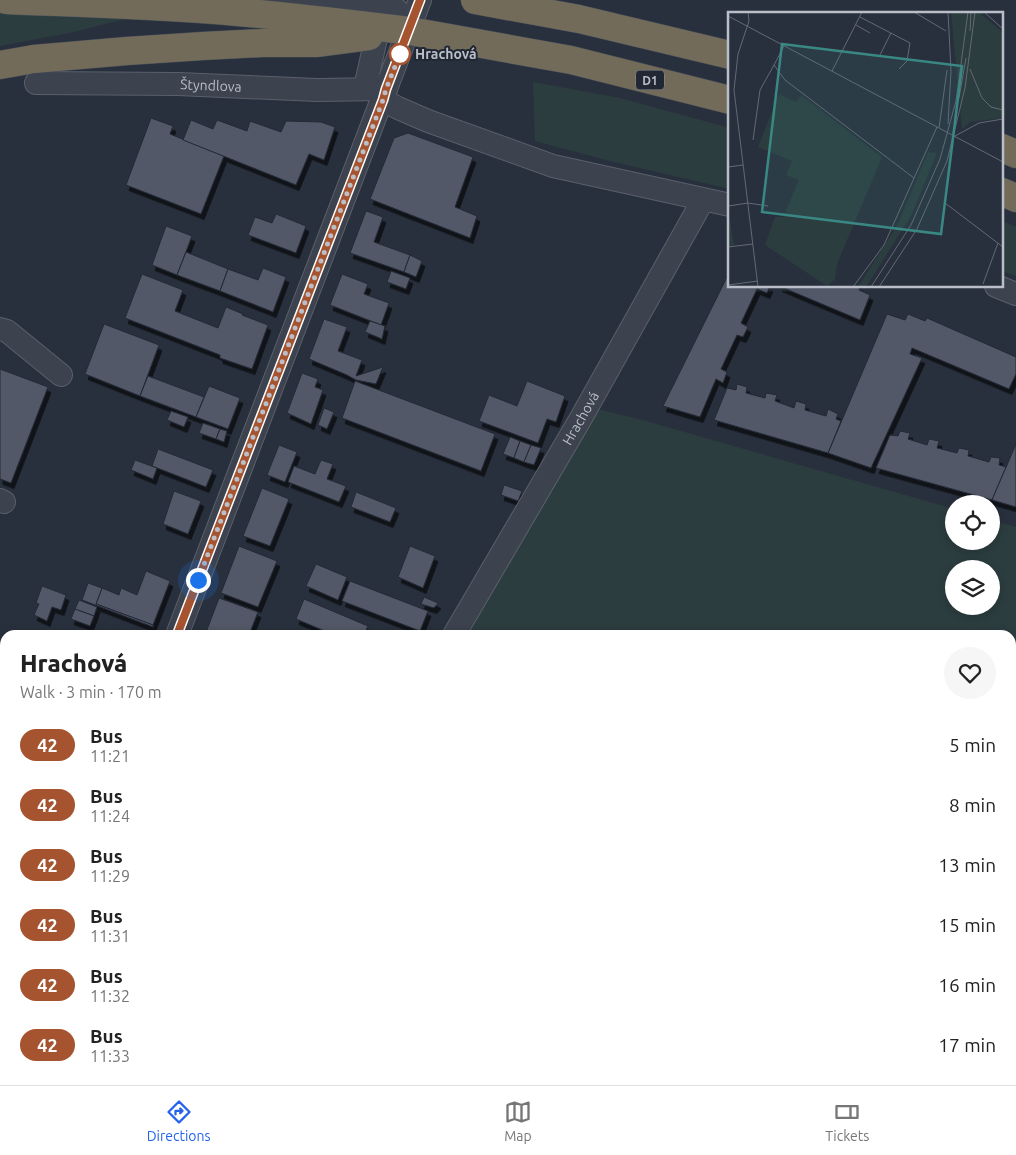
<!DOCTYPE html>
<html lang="en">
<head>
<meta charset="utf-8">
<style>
	:root { --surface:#fff; --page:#f6f6f6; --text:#222; --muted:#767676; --line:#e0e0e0; --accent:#2563eb }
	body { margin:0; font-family:Ubuntu,sans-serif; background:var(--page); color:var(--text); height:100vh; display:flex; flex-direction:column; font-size:19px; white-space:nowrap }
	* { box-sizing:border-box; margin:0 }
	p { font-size:16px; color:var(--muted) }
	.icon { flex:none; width:28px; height:28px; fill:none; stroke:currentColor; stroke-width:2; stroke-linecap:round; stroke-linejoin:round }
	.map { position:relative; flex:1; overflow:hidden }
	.details { position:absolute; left:0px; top:630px; width:1016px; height:455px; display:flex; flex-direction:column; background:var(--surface); border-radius:15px 15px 0 0; box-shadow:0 2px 8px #0003 }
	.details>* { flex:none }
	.badge { padding:0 10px; border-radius:16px; font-size:18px; line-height:32px }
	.tools { position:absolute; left:945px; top:495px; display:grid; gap:10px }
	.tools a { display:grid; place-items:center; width:55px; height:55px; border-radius:50%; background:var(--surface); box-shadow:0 2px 8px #0003; font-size:25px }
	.you { position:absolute; width:25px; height:25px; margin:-12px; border:4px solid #fff; border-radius:50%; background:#1a73e8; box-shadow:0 0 0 8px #1a73e833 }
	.map>.badge { position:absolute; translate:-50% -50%; box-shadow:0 0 0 2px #fff }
	.round { display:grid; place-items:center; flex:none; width:52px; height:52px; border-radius:26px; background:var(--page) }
	.summary { display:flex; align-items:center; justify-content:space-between; height:85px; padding:0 20px }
	h1 { font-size:24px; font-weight:800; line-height:38px }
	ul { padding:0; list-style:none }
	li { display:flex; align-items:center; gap:15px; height:60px; padding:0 20px }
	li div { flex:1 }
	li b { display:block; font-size:19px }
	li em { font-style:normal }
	li .badge { min-width:55px; font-weight:700; text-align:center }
	.dock { display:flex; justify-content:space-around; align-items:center; height:70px; border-top:1px solid var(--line); background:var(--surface); font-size:14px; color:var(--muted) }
	.dock a { display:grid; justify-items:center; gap:2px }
	.dock .on { color:var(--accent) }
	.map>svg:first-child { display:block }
	.green { fill:#2c3d3f; fill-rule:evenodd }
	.building { fill:#525968; stroke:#232935; filter:url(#shadow) }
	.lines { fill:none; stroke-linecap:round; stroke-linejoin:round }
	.minor-casing { stroke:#5a606b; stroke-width:24 }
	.highway-casing { stroke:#474d58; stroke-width:29 }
	.minor { stroke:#3c424e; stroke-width:22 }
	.highway { stroke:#726b5a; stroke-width:28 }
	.highway-bridge-casing { stroke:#474d58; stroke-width:29; stroke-linecap:butt }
	.highway-bridge { stroke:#726b5a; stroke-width:28 }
	.line-casing { stroke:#fff; stroke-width:11 }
	.line { stroke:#a65430; stroke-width:8 }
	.walk { stroke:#b9bec8; stroke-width:5; stroke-dasharray:0 9 }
	.stop-dot { fill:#fff; stroke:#a65430; stroke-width:2.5 }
	.labels { text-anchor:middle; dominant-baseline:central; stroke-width:4; stroke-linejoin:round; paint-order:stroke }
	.shield { fill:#212733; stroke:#8b919b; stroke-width:1 }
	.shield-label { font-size:12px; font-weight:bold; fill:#b9bec8 }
	.stop-label { font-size:14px; font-weight:bold; fill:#b9bec8; stroke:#212733; text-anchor:start }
	.street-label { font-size:14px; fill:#b9bec8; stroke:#212733 }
	.inset-road { fill:none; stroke:#636975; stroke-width:1 }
	.view { fill:#3a8884; fill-opacity:0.15; stroke:#3a8884; stroke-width:2.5 }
	.inset-edge { fill:none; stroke:#b9bec8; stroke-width:2.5 }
</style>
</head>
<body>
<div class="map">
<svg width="1016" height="1085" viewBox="0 0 1016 1085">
	<defs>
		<filter id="shadow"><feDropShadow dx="3" dy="5.5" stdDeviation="0" flood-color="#0009"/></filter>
	</defs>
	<rect width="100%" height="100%" fill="#29303d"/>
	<g class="green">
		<path d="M0 0H199L74 32 0 46Z"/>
		<path d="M533 82 620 98 730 128V189L610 161 535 141Z"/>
		<path d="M1002 221 1016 227V276L1002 271Z"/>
		<path d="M597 409 639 419 954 509V541H991V520L1016 527V951L1011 950V635H468ZM954 569H991V606H954Z"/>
		<path d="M334 1080H653L652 1085H354Z"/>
	</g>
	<g class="building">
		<path d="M151 118 173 126 170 134 224 156 201 214 126 185Z"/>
		<path d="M191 120 213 129 217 120 247 131 250 121 281 132 286 121 321 122 335 127 324 160 309 154 296 185 183 140Z"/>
		<path d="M408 133 473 157 455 207 477 216 470 238 370 199 394 138Z"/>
		<path d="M366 211 383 217 374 242 410 255 404 272 350 253Z"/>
		<path d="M276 214 306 226 296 253 248 235 255 217 272 223Z"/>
		<path d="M166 226 192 236 177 275 152 265Z"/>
		<path d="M186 252 228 269 220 291 177 275Z"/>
		<path d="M410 255 422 261 416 277 404 272Z"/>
		<path d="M263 268 286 277 273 312 220 291 228 269 258 280Z"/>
		<path d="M391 271 410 278 406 289 387 282Z"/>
		<path d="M730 271V286H770L767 293 757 289 741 323 748 327 743 337 737 335 721 369 727 372 723 383 716 379 700 417 663 406Z"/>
		<path d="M142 274 183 290 175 311 218 328 226 307 243 314 242 315 268 325 252 369 220 358V355L125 318Z"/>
		<path d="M342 274 368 284 364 294 389 303 381 325 330 305Z"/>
		<path d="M779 286H861L859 290 870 295 860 320Z"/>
		<path d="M887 314 905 320 908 314 925 321 927 318 1016 357V374L1009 389 912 348 910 354 922 358 871 468 828 453Z"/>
		<path d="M324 319 347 327 338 351 362 360 356 376 383 367 376 384 356 380 347 375 309 359Z"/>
		<path d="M370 321 385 326 382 339 365 332Z"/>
		<path d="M104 324 159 345 140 396 85 374Z"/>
		<path d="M0 369 48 387 11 483 0 479Z"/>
		<path d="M302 373 318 379 315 387 323 390 311 424 287 413Z"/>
		<path d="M148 376 204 397 196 417 140 396Z"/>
		<path d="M355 381 495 434 481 471 342 418Z"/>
		<path d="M527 381 565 396 556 422 547 419 538 443 479 421 489 395 517 406Z"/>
		<path d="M737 384 747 387 746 393 765 398 766 393 777 395 775 401 794 408 796 401 806 404 805 410 826 416 828 409 838 414 836 419 841 421 828 453 714 420 727 388 736 390Z"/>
		<path d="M209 386 240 398 228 429 196 417Z"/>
		<path d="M324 408 334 412 327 429 318 425Z"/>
		<path d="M171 411 188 417 184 427 167 420Z"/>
		<path d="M203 423 220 429 216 439 199 433Z"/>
		<path d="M220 429 227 431 224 442 216 439Z"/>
		<path d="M900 431 910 433 908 439 927 445 929 439 939 441 937 448 957 453 959 448 969 450 968 456 989 462 991 457 1000 458 999 465 1006 467 992 500 876 468 890 435 898 436Z"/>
		<path d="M510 437 520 441 514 458 503 454Z"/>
		<path d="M520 441 531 445 524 462 514 458Z"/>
		<path d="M1016 444V507L992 500Z"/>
		<path d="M279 445 297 452 285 482 267 475Z"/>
		<path d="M531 445 541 448 534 465 524 462Z"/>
		<path d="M158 449 213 470 206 487 152 466Z"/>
		<path d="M135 460 157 468 153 479 131 470Z"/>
		<path d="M321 460 333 464 327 479 346 486 339 502 288 482 294 466 315 474Z"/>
		<path d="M504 485 522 491 518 501 501 495Z"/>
		<path d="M262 488 289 499 270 546 243 536Z"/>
		<path d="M174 491 201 501 188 534 163 524Z"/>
		<path d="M356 492 396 508 390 522 351 507Z"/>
		<path d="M239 546 277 561 258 607 221 593Z"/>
		<path d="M410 546 435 556 423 588 398 577Z"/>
		<path d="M316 564 347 577 338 600 306 586Z"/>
		<path d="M146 571 170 581 153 625 96 604 102 588 119 595 121 588 137 595Z"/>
		<path d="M350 581 428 611 420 631 342 601Z"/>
		<path d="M88 583 102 588 96 604 153 625V627L82 600Z"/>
		<path d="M42 586 66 595 61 610 52 607 47 621 34 615 39 604 36 603Z"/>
		<path d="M424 597 438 603 434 608 421 604Z"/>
		<path d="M219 598 258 612 249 635H205Z"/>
		<path d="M304 599 368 626 364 635H334L296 619Z"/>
		<path d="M79 600 97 607 94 616 75 609Z"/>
		<path d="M75 609 94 616 90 626 71 619Z"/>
		<path d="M117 629 132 635H115Z"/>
		<path d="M64 630 78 635H62Z"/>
		<path d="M0 677 5 678V702L0 700Z"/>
		<path d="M0 768 5 770V790L0 788Z"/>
		<path d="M0 832 5 834V846L0 844Z"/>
		<path d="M1 866 5 867V880L0 878V869Z"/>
		<path d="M0 889 5 891 3 901 0 900Z"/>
		<path d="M5 895V924L0 922V909Z"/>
		<path d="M1011 903 1016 904V951L1011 950Z"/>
		<path d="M0 942 5 943V970L0 968Z"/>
		<path d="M0 993 5 995V1014L0 1012Z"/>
		<path d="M225 1080H307L326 1085H224Z"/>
		<path d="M658 1080H677L675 1085H671L658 1082Z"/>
	</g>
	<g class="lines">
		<g class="minor-casing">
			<g id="minor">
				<path d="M274 0 397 10"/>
				<path id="s1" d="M36 83 178 84 317 90 386 89"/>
				<path d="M365 88 380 20"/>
				<path d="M383 100 398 108 428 121 553 166 730 205"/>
				<path d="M996 286 1016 294"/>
				<path d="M0 329 7 331 61 375"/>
				<path d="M0 500 4 502"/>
				<path d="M177 635 420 0"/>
				<path id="s2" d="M454 635 581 418 703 200"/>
				<path d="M0 725 5 727"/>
				<path d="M24 1080 37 1085"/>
				<path d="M975 1080 976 1085"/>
				<path d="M3 1085 5 1080"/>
				<path d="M170 1085 176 1080"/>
			</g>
		</g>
		<g class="highway-casing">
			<g id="highway">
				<path d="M475 0 579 19 730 55"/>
				<path d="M410 31 571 60 730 100"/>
				<path d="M0 65 34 59"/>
				<path d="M1002 148 1016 154"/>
				<path d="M1002 192 1016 198"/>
			</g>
		</g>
		<use href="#minor" class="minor"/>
		<use href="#highway" class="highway"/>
		<g class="highway-bridge-casing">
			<g id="highway-bridge">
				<path d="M6 0C76 3 145 5 214 10 280 15 345 23 410 31"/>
				<path d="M34 59 127 51 203 46 263 43H316L369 36"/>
			</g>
		</g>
		<use href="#highway-bridge" class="highway-bridge"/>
	</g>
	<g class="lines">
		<g class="line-casing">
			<path id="line" d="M177 635 383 100 386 89 420 0"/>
		</g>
		<use href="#line" class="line"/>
		<path class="walk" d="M198 580 383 100 386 89 400 54"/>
	</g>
	<circle class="stop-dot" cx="400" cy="54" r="10"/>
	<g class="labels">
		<rect class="shield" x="636" y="70.5" width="28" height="19" rx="4"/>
		<g class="shield-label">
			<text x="650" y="80">D1</text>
		</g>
		<g class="stop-label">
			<text x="415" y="54">Hrachová</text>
		</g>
		<g class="street-label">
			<text stroke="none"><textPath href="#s1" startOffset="175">Štyndlova</textPath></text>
			<text stroke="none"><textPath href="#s2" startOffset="251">Hrachová</textPath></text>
		</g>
	</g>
	<g transform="translate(728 12)">
		<rect width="275" height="275" fill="#29303d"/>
		<path d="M223 0H251L275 21V106L242 110 234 117ZM51 82 68 90 73 83 154 145 109 252 107 267 99 274 37 233 47 205H55L71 168 58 163 64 149 30 135ZM200 140 209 141 184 202 142 269 137 275H130L170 212ZM0 198 6 233 0 234Z" fill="#2c3d3f"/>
		<path class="inset-road" d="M20 0 21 9 10 42 6 78 30 275M186 0 218 19M220 0 223 59 220 112M256 0 275 17M0 4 275 150M132 5 182 31 179 49 171 57M128 13 142 21M242 19 243 0M56 34 46 53 57 68 186 166M151 45 163 21M242 57 254 86 263 95 275 98M104 59 134 0M231 86 238 46M211 116 219 58M227 124 251 111 275 107M25 128 32 78 46 53M0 155 15 153M217 191 275 235M0 194 20 191 40 194M0 235 25 232M255 272 270 231M0 273 30 269M125 275 156 233 209 115M143 275 183 213 212 147 228 89 240 0M151 275 189 217 219 149 237 76 247 0"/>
		<path class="view" d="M54 32 234 54 213 222 34 200Z"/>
		<rect width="275" height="275" class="inset-edge"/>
	</g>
</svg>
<div class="tools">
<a><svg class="icon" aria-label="locate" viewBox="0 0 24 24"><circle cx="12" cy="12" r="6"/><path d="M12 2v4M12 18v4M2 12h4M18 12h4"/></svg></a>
<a><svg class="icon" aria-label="layers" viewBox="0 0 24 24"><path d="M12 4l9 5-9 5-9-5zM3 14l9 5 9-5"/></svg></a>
</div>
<div class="you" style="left:198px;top:580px"></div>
<section class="details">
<div class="summary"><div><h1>Hrachová</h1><p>Walk · 3 min · 170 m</p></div><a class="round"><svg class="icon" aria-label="heart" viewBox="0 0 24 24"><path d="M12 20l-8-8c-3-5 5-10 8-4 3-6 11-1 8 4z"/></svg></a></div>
<ul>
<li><span class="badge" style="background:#a65430;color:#fff">42</span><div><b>Bus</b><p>11:21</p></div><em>5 min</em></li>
<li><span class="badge" style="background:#a65430;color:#fff">42</span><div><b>Bus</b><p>11:24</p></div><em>8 min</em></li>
<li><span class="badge" style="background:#a65430;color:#fff">42</span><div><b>Bus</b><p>11:29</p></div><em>13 min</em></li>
<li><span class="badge" style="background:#a65430;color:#fff">42</span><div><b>Bus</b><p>11:31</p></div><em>15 min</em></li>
<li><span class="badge" style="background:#a65430;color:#fff">42</span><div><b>Bus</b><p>11:32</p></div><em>16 min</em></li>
<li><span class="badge" style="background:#a65430;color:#fff">42</span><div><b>Bus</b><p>11:33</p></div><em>17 min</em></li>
</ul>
</section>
</div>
<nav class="dock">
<a class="on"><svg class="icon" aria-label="directions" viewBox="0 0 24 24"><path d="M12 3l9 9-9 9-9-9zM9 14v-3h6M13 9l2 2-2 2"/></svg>Directions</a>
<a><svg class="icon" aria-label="map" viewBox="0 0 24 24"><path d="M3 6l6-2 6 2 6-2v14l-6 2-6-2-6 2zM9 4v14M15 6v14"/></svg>Map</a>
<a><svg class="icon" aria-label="tickets" viewBox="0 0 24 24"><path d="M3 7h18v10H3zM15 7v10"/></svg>Tickets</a>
</nav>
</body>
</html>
